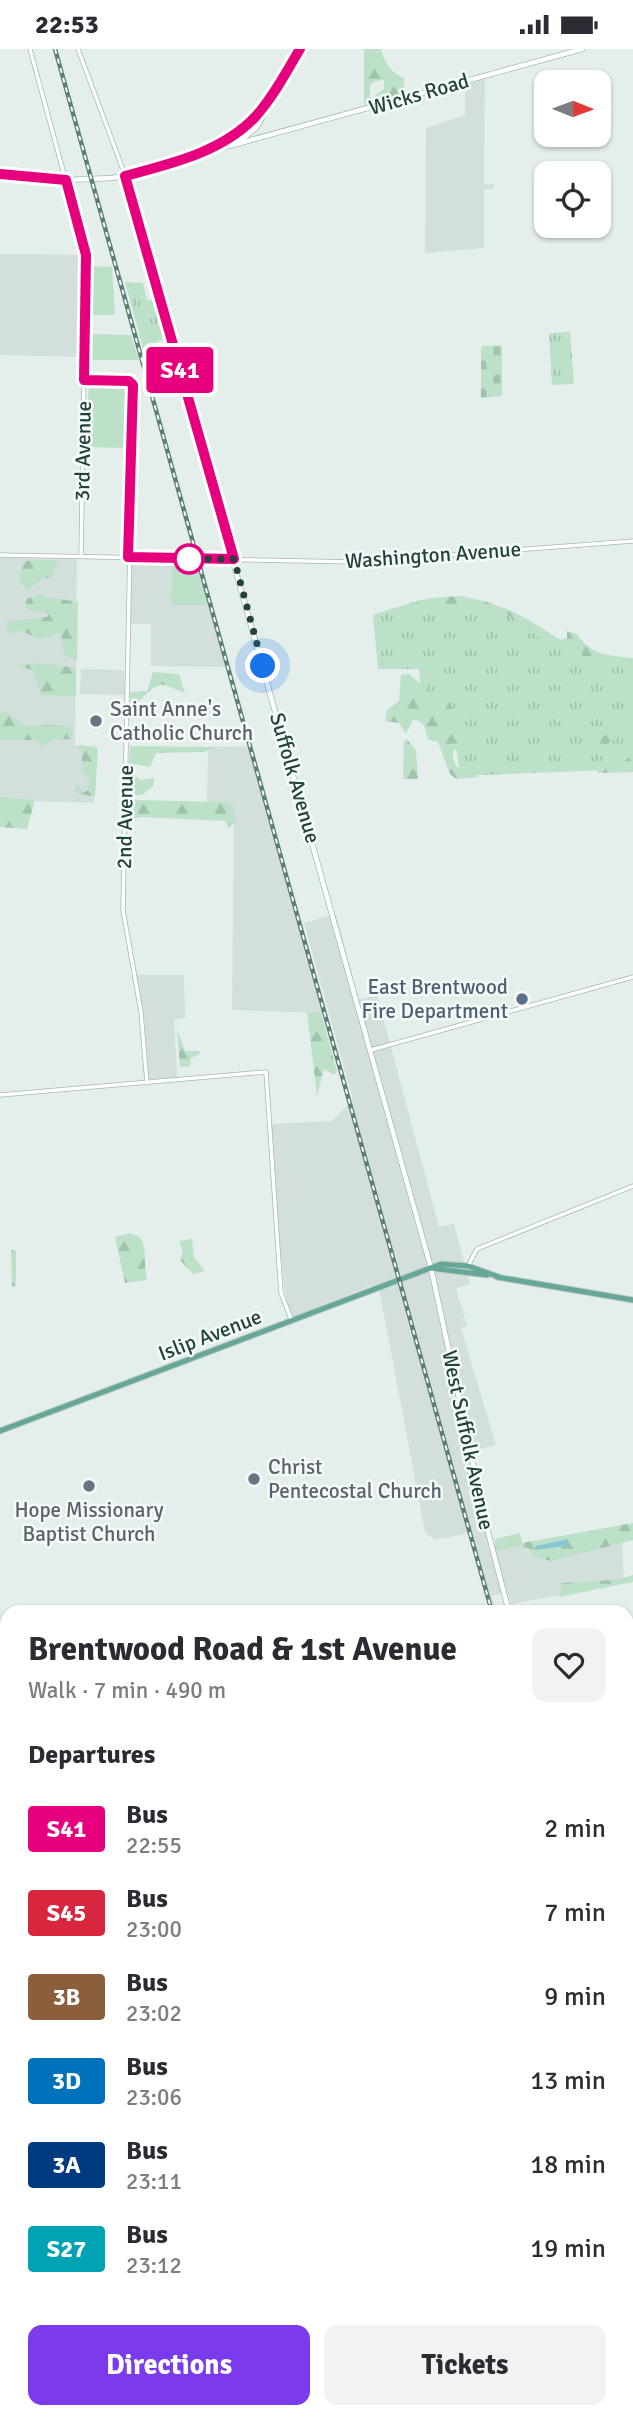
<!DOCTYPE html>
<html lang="en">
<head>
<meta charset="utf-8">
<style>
	:root { --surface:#fff; --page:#f2f2f3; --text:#2b2b33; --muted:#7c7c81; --accent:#7c3aed }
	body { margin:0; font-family:Signika,sans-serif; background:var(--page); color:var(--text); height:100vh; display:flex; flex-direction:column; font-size:26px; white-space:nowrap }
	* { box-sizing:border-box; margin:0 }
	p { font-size:23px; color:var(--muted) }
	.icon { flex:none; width:38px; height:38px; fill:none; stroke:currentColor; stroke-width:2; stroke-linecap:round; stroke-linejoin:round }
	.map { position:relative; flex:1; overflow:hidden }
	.drawer { position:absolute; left:0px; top:1556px; width:634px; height:814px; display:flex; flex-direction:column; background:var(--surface); border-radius:21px 21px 0 0; box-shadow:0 2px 5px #0004 }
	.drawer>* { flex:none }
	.badge { padding:0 14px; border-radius:5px; font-size:24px; line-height:46px }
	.needle { width:46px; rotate:91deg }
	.fabs { position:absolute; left:534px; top:21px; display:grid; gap:14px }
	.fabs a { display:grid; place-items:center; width:77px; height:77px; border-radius:14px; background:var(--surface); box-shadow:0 2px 5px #0004; font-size:35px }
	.you { position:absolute; width:35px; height:35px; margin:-18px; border:5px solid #fff; border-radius:50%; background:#1a73e8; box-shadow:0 0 0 10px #1a73e833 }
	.map>.badge { position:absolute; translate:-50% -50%; box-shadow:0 0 0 4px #fff }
	h2 { padding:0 28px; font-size:26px; line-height:63px }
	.round { display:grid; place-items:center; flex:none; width:74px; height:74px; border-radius:14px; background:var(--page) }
	.overview { display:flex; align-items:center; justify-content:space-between; height:119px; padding:0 28px }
	h1 { font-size:33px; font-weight:700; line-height:52px }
	.action { display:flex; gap:14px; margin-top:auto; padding:14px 28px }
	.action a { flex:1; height:80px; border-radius:14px; background:var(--accent); color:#fff; font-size:28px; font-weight:700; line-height:80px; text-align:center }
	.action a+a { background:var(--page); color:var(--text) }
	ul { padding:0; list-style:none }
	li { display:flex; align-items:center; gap:21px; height:84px; padding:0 28px }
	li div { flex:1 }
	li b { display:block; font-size:26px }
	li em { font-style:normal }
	li .badge { min-width:77px; font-weight:700; text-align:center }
	.status { display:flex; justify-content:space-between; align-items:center; height:49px; padding:0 35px; background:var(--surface); direction:ltr }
	.status svg { height:19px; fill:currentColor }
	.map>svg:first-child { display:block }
	.built { fill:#d2dfda }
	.grass { fill:url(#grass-tufts) }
	.forest { fill:url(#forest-firs) }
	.cemetery { fill:url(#cemetery-stones) }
	.green { fill:#bce1c8 }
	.water { fill:#88c7d8 }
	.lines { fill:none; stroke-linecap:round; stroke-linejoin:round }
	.tertiary-casing { stroke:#a6b8b3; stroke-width:5 }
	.secondary-casing { stroke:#a1bcb4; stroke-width:6 }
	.primary-casing { stroke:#c1cac8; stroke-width:7 }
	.tertiary { stroke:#fff; stroke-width:3.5 }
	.secondary { stroke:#fff; stroke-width:4.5 }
	.primary { stroke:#65a89a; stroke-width:5 }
	.rail-casing { stroke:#5c7e76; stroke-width:4.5 }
	.rail { stroke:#f5fbf8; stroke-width:2; stroke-dasharray:5; stroke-linecap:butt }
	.line-casing { stroke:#fff; stroke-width:16 }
	.line { stroke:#e6007e; stroke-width:10 }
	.walk { stroke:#22433b; stroke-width:7; stroke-dasharray:0 12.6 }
	.stop-dot { fill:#fff; stroke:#e6007e; stroke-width:3.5 }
	.worship-dot { fill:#6b7280; stroke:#f5fbf8; stroke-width:2.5 }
	.service-dot { fill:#5c6f8a; stroke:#f5fbf8; stroke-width:2.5 }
	.labels { text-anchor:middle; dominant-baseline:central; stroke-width:5; stroke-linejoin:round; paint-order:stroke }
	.street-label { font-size:21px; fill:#22433b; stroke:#f5fbf8 }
	.worship-label { font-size:21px; fill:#5b616d; stroke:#f5fbf8; text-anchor:start }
	.service-label { font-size:21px; fill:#4e5e75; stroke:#f5fbf8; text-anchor:end }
</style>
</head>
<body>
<div class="status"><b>22:53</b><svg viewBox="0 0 49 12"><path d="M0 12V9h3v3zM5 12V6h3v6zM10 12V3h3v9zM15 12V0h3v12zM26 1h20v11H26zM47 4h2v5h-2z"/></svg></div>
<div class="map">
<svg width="633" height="2369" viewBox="0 0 633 2369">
	<defs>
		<pattern id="grass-tufts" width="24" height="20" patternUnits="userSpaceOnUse" patternTransform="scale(1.75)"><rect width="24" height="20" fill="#bce1c8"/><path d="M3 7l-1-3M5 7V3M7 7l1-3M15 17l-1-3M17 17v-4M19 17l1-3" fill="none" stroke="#a1c2ad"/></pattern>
		<pattern id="forest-firs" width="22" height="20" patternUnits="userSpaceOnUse" patternTransform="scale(1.75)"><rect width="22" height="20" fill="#bce1c8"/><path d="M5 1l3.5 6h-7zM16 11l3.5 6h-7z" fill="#a1c2ad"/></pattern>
		<pattern id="cemetery-stones" width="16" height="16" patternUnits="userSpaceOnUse" patternTransform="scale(1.75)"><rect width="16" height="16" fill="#bce1c8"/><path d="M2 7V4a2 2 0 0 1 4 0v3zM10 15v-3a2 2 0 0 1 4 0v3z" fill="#a1c2ad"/></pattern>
	</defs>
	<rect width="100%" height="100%" fill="#e4efeb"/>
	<g class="built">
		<path d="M485 30 484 135H494V140H484V199L425 204 426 79 465 66V36Z"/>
		<path d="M0 205 84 206 83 308 0 306Z"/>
		<path d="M0 509 77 510 75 697H95L94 754 0 751Z"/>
		<path d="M131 512 172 513 171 556H209L227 618 151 617V575H131Z"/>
		<path d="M81 620 124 621 125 646 80 645Z"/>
		<path d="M249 697 323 964 232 961 234 756H207L208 698Z"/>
		<path d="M336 865 359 951 377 946 439 1178 454 1175 470 1235 456 1239 467 1277 461 1279 496 1396 467 1403 489 1499 533 1492 622 1491 624 1534 511 1555 507 1543 492 1547 496 1563H491L469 1484 435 1491 425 1483 378 1234 290 1269 284 1238 271 1098 272 1075 332 1072 353 1051 304 874Z"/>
		<path d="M137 926H184L185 969 174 970 177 1029 149 1030 144 965Z"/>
		<path d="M633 1600V1680L627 1684V1601Z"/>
		<path d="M626 2068 633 2093V2262L627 2263Z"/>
		<path d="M627 2322H633V2369H492L479 2363 626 2362Z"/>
	</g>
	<g class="grass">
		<path d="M125 233 143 234 147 251H158L168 289 157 293 161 306 146 310Z"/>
		<path d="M570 283 574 335 552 336 549 284Z"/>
		<path d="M445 549C500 550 519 571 565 593 586 604 610 608 633 610V720L460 727 452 669 436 666 421 642 419 620H378L373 566 420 551Z"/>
		<path d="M6 1849 7 2006 0 1986V1850Z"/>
	</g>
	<g class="forest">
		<path d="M364 0H381C384 13 392 25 404 29V45L374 53 375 46 384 40V31L376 32 370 36V55L364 56Z"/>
		<path d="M26 512 56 511 58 512 51 529H43L27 542 19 531 22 516Z"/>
		<path d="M37 546 78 553 77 612 64 606 61 586 56 585 40 590 21 582 12 585 6 581 7 573 47 568 49 564 28 561 25 557 27 550Z"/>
		<path d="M459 547C502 554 525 567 560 591L567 589V582L577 585C590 606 610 607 633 609V617L615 618 591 611 568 598H552L501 561 470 554 391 563 431 549Z"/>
		<path d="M39 614 76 619V647L41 646 33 621 16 616Z"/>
		<path d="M153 623 179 625 185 644C178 642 170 637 164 636 154 634 135 656 131 664L130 643 147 642Z"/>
		<path d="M409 625 431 644 451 654 460 699 453 702C452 721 463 721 479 728L456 730 450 725 438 693 428 691 424 676 417 671H413L406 685 399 674 385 672 387 661 399 652 401 626Z"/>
		<path d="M0 663H5L26 677 68 676 73 681 72 690 53 691 43 698 35 691H0Z"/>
		<path d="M595 682 615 690 601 699 597 698Z"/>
		<path d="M407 690 416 702 418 730H403L404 693Z"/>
		<path d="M81 696 98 699 95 748 73 743 78 736 83 744 88 741 90 732 82 722V701L74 698Z"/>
		<path d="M130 697 217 698 204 703 156 704 150 718 135 715 133 724 140 731 154 729V736L142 746H128Z"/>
		<path d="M633 704V723L598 724V721L626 711Z"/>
		<path d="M0 748 35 751 27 780 0 778Z"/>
		<path d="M134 751 221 753 233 755 236 771 229 780 225 772 141 768 130 771 129 754Z"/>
		<path d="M321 963 337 1023 334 1026 324 1020 317 1047 307 964Z"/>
		<path d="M177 980 185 1002H199L200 1005 191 1009 190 1017 180 1018Z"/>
		<path d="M130 1184 140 1188C148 1201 143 1215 147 1231L125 1234 115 1188Z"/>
		<path d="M192 1190 194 1208 205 1222 193 1225 180 1211 183 1203 179 1192Z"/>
		<path d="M11 1201 16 1202V1237L12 1238Z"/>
		<path d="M633 1474V1491L551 1512 533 1507 528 1499 518 1497 498 1502 495 1499V1490L520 1484 522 1494Z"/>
		<path d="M633 1526V1533L559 1548 562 1534 615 1531Z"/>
	</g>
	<path class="cemetery" d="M502 296V347L481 349V297Z"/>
	<g class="green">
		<path d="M90 217 112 218 115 266H89Z"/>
		<path d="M89 285 131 286 139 311H88Z"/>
		<path d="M89 333 130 336 129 399 86 398Z"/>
		<path d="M172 513H197L209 556H171Z"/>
	</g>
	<path class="water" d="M568 1490 567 1497 534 1501 536 1497Z"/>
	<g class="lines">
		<g class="tertiary-casing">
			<g id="tertiary">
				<path d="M30 0 86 206 81 507"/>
				<path d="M78 0 125 126"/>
				<path d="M84 331 129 332 133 336 123 861 141 963 147 1034"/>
				<path d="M0 506 359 513 633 492"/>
				<path d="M371 1001 633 928"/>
				<path d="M0 1046 266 1023 281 1244 292 1272"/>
				<path d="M468 1217 477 1200 633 1137"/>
				<path d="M626 1908 633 1907"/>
				<path d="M0 2026 7 2025"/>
				<path d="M0 2094 7 2089"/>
				<path d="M241 2362 281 2369"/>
				<path d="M179 2369 195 2362"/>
			</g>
		</g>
		<g class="secondary-casing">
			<g id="secondary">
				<path d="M239 93 257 78 275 45"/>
				<path d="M198 104C252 82 271 48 300 0"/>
				<path d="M0 125 67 131 113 129 582 0"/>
				<path d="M125 127 431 1219 487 1479 509 1563"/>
				<path d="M626 1687 633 1683"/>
				<path d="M0 1804 7 1803"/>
				<path d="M0 1810 7 1809"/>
				<path d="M626 2001 633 2026"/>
				<path d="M626 2020 633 2045"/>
			</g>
		</g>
		<g class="primary-casing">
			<g id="primary">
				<path d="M431 1219 487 1226"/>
				<path d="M497 1228 633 1251"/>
				<path d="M0 1382 441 1215 468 1217 499 1228"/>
			</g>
		</g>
		<use href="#tertiary" class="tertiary"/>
		<use href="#secondary" class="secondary"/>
		<use href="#primary" class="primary"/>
		<g class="rail-casing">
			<g id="rail">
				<path d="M55 0 492 1563"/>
				<path d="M626 2061 633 2087"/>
			</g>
		</g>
		<use href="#rail" class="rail"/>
	</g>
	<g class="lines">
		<g class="line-casing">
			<path id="line" d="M0 125 66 131 86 206 84 331 129 332 133 336 128 508 234 510 125 127C170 115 223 103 256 67 274 47 286 23 300 0"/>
		</g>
		<use href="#line" class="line"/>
		<path class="walk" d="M189 510H186H234L263 617"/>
	</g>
	<circle class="stop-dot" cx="189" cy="510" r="14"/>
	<g class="worship-dot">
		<circle cx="96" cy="672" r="7"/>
		<circle cx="254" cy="1430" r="7"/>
		<circle cx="89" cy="1437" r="7"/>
	</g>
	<circle class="service-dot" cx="522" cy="950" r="7"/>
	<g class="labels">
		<g class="street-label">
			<text transform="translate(419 45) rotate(-16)">Wicks Road</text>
			<text transform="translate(83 402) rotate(-89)">3rd Avenue</text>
			<text transform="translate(433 506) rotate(-4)">Washington Avenue</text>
			<text transform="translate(295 729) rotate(74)">Suffolk Avenue</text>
			<text transform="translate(125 768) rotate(-89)">2nd Avenue</text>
			<text transform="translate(210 1286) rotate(-21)">Islip Avenue</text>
			<text transform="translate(468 1391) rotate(78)">West Suffolk Avenue</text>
		</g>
		<g class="worship-label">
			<text x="110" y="660">Saint Anne's<tspan x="110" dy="24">Catholic Church</tspan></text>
			<text x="268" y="1418">Christ<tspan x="268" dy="24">Pentecostal Church</tspan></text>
			<text x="89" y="1461" text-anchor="middle">Hope Missionary<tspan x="89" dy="24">Baptist Church</tspan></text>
		</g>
		<g class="service-label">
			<text x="508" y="938">East Brentwood<tspan x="508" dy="24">Fire Department</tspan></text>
		</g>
	</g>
</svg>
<div class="fabs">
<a><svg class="needle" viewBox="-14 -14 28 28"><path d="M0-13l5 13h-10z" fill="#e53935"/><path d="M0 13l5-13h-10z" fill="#7c7c81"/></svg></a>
<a><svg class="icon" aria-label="locate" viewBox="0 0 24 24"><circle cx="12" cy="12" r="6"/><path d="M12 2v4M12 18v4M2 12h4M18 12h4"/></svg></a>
</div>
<div class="you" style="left:263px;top:617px"></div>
<b class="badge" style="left:180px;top:321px;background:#e6007e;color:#fff">S41</b>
<section class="drawer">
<div class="overview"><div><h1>Brentwood Road &amp; 1st Avenue</h1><p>Walk · 7 min · 490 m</p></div><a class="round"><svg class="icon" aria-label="heart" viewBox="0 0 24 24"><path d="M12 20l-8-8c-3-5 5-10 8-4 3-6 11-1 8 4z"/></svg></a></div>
<h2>Departures</h2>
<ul>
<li><span class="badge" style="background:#e6007e;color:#fff">S41</span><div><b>Bus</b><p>22:55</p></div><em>2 min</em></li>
<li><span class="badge" style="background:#d7263d;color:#fff">S45</span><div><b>Bus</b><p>23:00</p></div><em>7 min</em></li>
<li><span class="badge" style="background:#8b5e3c;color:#fff">3B</span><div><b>Bus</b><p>23:02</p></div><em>9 min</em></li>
<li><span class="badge" style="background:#0072bc;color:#fff">3D</span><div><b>Bus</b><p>23:06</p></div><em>13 min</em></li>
<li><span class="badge" style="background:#003b80;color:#fff">3A</span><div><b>Bus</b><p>23:11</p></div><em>18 min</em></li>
<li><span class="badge" style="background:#00a3b4;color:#fff">S27</span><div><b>Bus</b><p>23:12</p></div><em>19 min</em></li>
</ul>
<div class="action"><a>Directions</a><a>Tickets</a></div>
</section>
</div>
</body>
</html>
